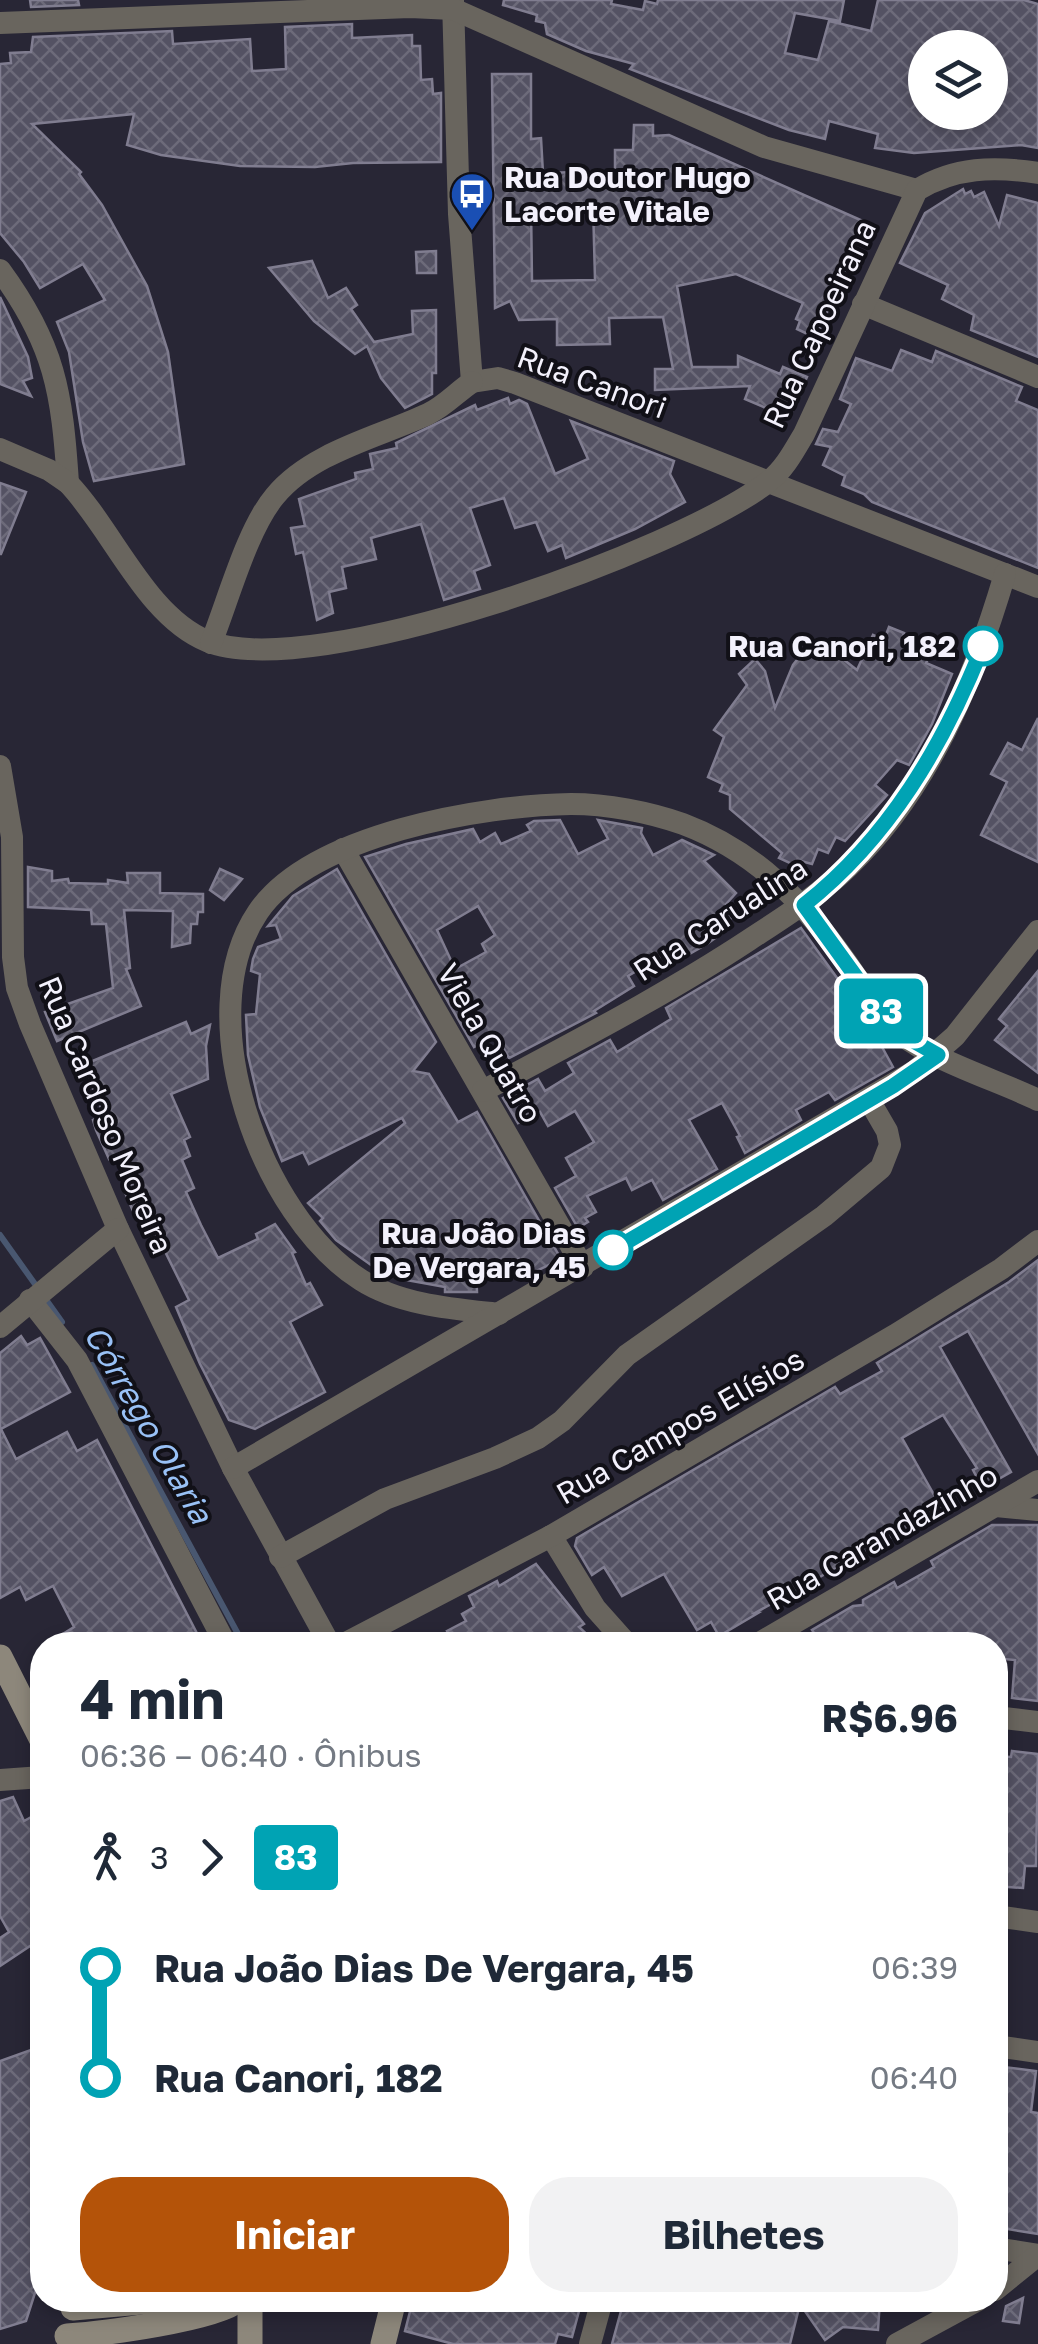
<!DOCTYPE html>
<html lang="pt">
<head>
<meta charset="utf-8">
<style>
	:root { --surface:#fff; --page:#f2f2f3; --text:#1f2937; --muted:#747a83; --accent:#b45309 }
	body { margin:0; font-family:"Golos Text",sans-serif; background:var(--page); color:var(--text); height:100vh; display:flex; flex-direction:column; font-size:38px; white-space:nowrap }
	* { box-sizing:border-box; margin:0 }
	p { font-size:32px; color:var(--muted) }
	.icon { flex:none; width:55px; height:55px; fill:none; stroke:currentColor; stroke-width:2; stroke-linecap:round; stroke-linejoin:round }
	.map { position:relative; flex:1; overflow:hidden }
	.drawer { position:absolute; left:30px; top:1632px; width:978px; height:680px; display:flex; flex-direction:column; background:var(--surface); border-radius:40px; box-shadow:0 5px 15px #0003 }
	.drawer>* { flex:none }
	.badge { padding:0 20px; border-radius:8px; font-size:35px; line-height:65px }
	.tools { position:absolute; left:908px; top:30px; display:grid; gap:20px }
	.tools a { display:grid; place-items:center; width:100px; height:100px; border-radius:50%; background:var(--surface); box-shadow:0 5px 15px #0003; font-size:50px }
	.map>.badge { position:absolute; translate:-50% -50%; box-shadow:0 0 0 5px #fff }
	.legs { display:flex; align-items:center; gap:15px; height:110px; padding:0 50px; font-size:32px }
	.legs p { margin-inline-start:auto }
	.headline { display:flex; align-items:center; justify-content:space-between; height:170px; padding:0 50px }
	h1 { font-size:55px; font-weight:700; line-height:75px }
	.cta { display:flex; gap:20px; margin-top:auto; padding:20px 50px }
	.cta a { flex:1; height:115px; border-radius:40px; background:var(--accent); color:#fff; font-size:40px; font-weight:700; line-height:115px; text-align:center }
	.cta a+a { background:var(--page); color:var(--text) }
	ul { padding:0 50px; list-style:none }
	li { display:flex; align-items:center; gap:35px; height:110px; font-size:38px }
	li i { display:grid; place-items:center; width:15px; height:100%; margin:0 12px; background:currentColor }
	li i::after { content:''; width:25px; height:25px; margin:-12px; border:8px solid; border-radius:50%; background:var(--surface) }
	li p { margin-inline-start:auto }
	li:first-child i { background:linear-gradient(#0000 50%,currentColor 0) }
	li:last-child i { background:linear-gradient(currentColor 50%,#0000 0) }
	.map>svg:first-child { display:block }
	.lines { fill:none; stroke-linecap:round; stroke-linejoin:round }
	.stream { stroke:#495770; stroke-width:6 }
	.building { fill:url(#building-cross-hatch); stroke:#807d90; stroke-width:2.5; fill-rule:evenodd }
	.street { stroke:#69655e; stroke-width:22 }
	.secondary { stroke:#8d877b; stroke-width:25 }
	.line-1-casing { stroke:#fff; stroke-width:22 }
	.line-1 { stroke:#00a3b4; stroke-width:15 }
	.stop-1-dot { fill:#fff; stroke:#00a3b4; stroke-width:5 }
	.labels { text-anchor:middle; dominant-baseline:central; stroke-width:8; stroke-linejoin:round; paint-order:stroke }
	.poi-label { font-size:30px; font-weight:bold; fill:#f3f1fc; stroke:#111017; text-anchor:start }
	.street-label { font-size:30px; fill:#f3f1fc; stroke:#111017 }
	.stop-label { font-size:30px; font-weight:bold; fill:#f3f1fc; stroke:#111017; text-anchor:end }
	.water-label { font-size:32px; font-style:italic; fill:#99c1f6; stroke:#111017 }
</style>
</head>
<body>
<div class="map">
<svg width="1038" height="2344" viewBox="0 0 1038 2344">
	<defs>
		<pattern id="building-cross-hatch" width="8" height="8" patternUnits="userSpaceOnUse" patternTransform="scale(2.5)"><rect width="8" height="8" fill="#545263"/><path d="M0 0l8 8M0 8l8-8" fill="none" stroke="#6d6b7a"/></pattern>
	</defs>
	<rect width="100%" height="100%" fill="#282635"/>
	<g class="lines">
		<g class="stream">
			<path d="M0 1235 62 1322"/>
			<path d="M92 1365 244 1645"/>
		</g>
	</g>
	<g class="building">
		<path d="M30 0H78L79 5 31 7Z"/>
		<path d="M504 0H612L611 4 643 10 645 1 657 4 658 0H844L840 21 795 13 785 53 818 60 829 21 871 31 878 0H1024L1038 4V148L1021 145 914 153 875 148 878 134 829 121 825 139 789 130 630 69 634 64 586 51 547 34 545 23 536 21 537 15 503 5ZM925 44 939 48H990V112H925Z"/>
		<path d="M352 24V38L412 35V46H420L421 80 432 79 433 94 441 93V162L353 163 315 167 240 166 161 155 127 145 134 114 32 124 81 172 79 174 102 205 147 286 168 352 184 464 94 481 83 442 69 352 57 322 105 300 83 264 40 288 24 262 0 233V64L11 63 10 53 31 52 33 37 172 31 173 44 250 39 252 71 286 69 285 27Z"/>
		<path d="M492 74H531V139L541 138 543 173 615 171V150H633L634 125H653V136L669 135 865 222 816 338 797 329 800 321 796 319 803 303 736 274 677 286 692 367H738V356L780 374 783 367 807 377 789 418 745 399 750 386 655 390V369H673L663 317 609 318 610 344 557 345V319L519 320 510 301 495 308ZM593 204 595 280 532 281 531 205Z"/>
		<path d="M963 189 965 194 971 191 974 197 984 192 999 226 1007 195 1038 203V357L971 330 974 315 942 299 948 285 900 263 925 213Z"/>
		<path d="M436 251V273H417L416 252Z"/>
		<path d="M312 261 328 298 346 288 357 305 351 309 374 342 413 334 412 311 436 310V373H432V394L405 408 381 378 367 346 355 354 314 321 269 268Z"/>
		<path d="M0 297 28 357 32 378 23 381 31 396 0 384Z"/>
		<path d="M901 350 932 362 936 351 1022 387 1016 401 1038 410V568L872 502 864 494 842 485 845 476 823 465 831 447 816 444 823 429 838 432 851 404 840 399 856 358 892 371Z"/>
		<path d="M508 398 510 404 519 400 527 404 555 474 588 459 571 421 674 461 670 474 685 502 635 529 566 558 562 545 548 551 536 522 515 528 504 498 470 508 490 565 474 571 480 589 444 600 421 524 371 538 376 559 342 567 346 588 329 592 333 613 317 620 303 552 296 554 291 528 305 526 299 499 356 479 355 473 373 469 370 454 397 448 396 443 475 405 477 410Z"/>
		<path d="M0 483 26 492 1 554H0Z"/>
		<path d="M889 627 904 633 902 638 932 651 926 663 952 674 932 724 909 765 897 760 875 785 887 795 845 841 836 837 828 853 818 849 812 864 797 860 794 865 779 858 782 853 730 809V795L720 791 723 784 708 777 724 737 714 730 747 685 739 674 755 659 765 671 775 708 793 665 807 647 820 641 857 670 873 635 884 640Z"/>
		<path d="M1038 718V862L981 835 1007 782 991 774 1008 743 1022 750Z"/>
		<path d="M560 820 578 854 608 839 598 820 642 828 641 833 653 855 682 840 714 855 704 861 736 893 726 904 734 916 721 926 725 931 707 944 677 961 671 951 628 976 634 986 594 1011 596 1013 509 1058 496 1035 474 1047 365 857 406 844 473 829 480 842 495 833 501 844 531 831 527 825 534 821ZM478 906 495 935 482 944 486 952 455 969 437 930Z"/>
		<path d="M28 867 52 871V881L68 879 69 883 108 884V880L128 883 127 873H160V893L203 894V912H198L197 924H191L190 943 172 947 173 911 124 910 130 968 126 969 141 1006 57 1041 45 1012 113 988 106 924H92L91 910 28 907Z"/>
		<path d="M220 869 242 879 224 900 210 890Z"/>
		<path d="M337 869 436 1042 413 1071 429 1074 458 1122 477 1112 561 1259 524 1277 519 1259 476 1269 477 1292H445V1287L401 1279 378 1270 336 1240 320 1221 323 1218 308 1203 405 1123 402 1118 309 1164 303 1152 282 1161 260 1107 248 1055 246 1015 256 1014 260 974 251 971 253 959 258 947 281 939 276 925 268 926 293 896Z"/>
		<path d="M801 928 866 1018 893 1067 835 1100 829 1092 796 1110 801 1120 745 1153 737 1137 740 1136 722 1103 689 1120 717 1169 663 1200 652 1180 632 1190 626 1178 587 1196 596 1212 585 1218 588 1222 578 1228 555 1188 576 1176 566 1158 594 1142 575 1111 548 1126 540 1112 518 1123 503 1098 538 1079 545 1091 574 1073 568 1063 610 1040 617 1052 671 1019 666 1008Z"/>
		<path d="M1038 971V1073L995 1040 1007 1026 999 1019Z"/>
		<path d="M186 1022 191 1034 210 1025 206 1046 208 1079 171 1094 190 1137 184 1140 190 1156 182 1160 194 1188 186 1192 201 1225 218 1258 258 1239 256 1234 275 1224 295 1252 292 1253 306 1285 310 1283 322 1305 290 1322 325 1392 255 1429 229 1420 200 1364 176 1307 189 1300 146 1213 136 1218 123 1188 132 1184 119 1154 109 1159 96 1130 93 1120 104 1115 83 1065Z"/>
		<path d="M1038 1260V1454L968 1331 940 1347 1011 1472 988 1485H981L973 1470 977 1468 943 1415 902 1438 942 1509 755 1613H758L719 1636 711 1622 697 1630 664 1574 622 1596 604 1567 592 1575 575 1546 577 1538 835 1387 840 1394 882 1371 877 1363 1009 1282Z"/>
		<path d="M21 1336 27 1345 40 1338 70 1392 1 1429 16 1459 67 1432 77 1451 97 1440 203 1645H45L74 1627 53 1586 26 1600 20 1587 0 1598V1353Z"/>
		<path d="M992 1525H1038V1701L1012 1698 1015 1660 995 1658V1645H822L812 1630 853 1606 863 1605V1600L894 1582 897 1588 934 1567 931 1561Z"/>
		<path d="M536 1564 584 1624 579 1627 598 1645H455L447 1631 466 1621 462 1614 474 1607 469 1596 497 1581 499 1586Z"/>
		<path d="M1012 1751 1038 1754 1036 1866H1025L1023 1888 995 1886V1756L1011 1757Z"/>
		<path d="M13 1797 24 1821 42 1811V1938L0 1966V1938L9 1932 0 1916V1801Z"/>
		<path d="M42 2046V2271L26 2321 0 2329V2061Z"/>
		<path d="M995 2066 1036 2071 1031 2112 1038 2113V2234L995 2227Z"/>
		<path d="M1023 2298 1019 2323 1003 2321 1006 2306Z"/>
		<path d="M413 2300H582L572 2337 558 2334 555 2344H453L405 2331Z"/>
		<path d="M624 2300H675L710 2310 731 2300H880L878 2330 843 2327 825 2340 800 2304 790 2344H612Z"/>
	</g>
	<g class="lines">
		<g class="street">
			<path d="M453 0 459 214 472 382 498 378 515 383 1038 587"/>
			<path d="M0 23 410 7 453 9 764 147 917 190"/>
			<path d="M0 270C55 345 62 392 68 483"/>
			<path d="M863 304 1038 377"/>
			<path d="M0 449 49 470 68 483C113 530 146 616 207 641 312 684 678 551 768 482 784 470 794 451 804 434L917 190C955 167 994 166 1038 173"/>
			<path d="M211 643C228 601 247 529 275 496 311 452 379 437 428 414 445 406 457 392 472 382"/>
			<path d="M0 766 12 837 13 957 17 988 30 1024 118 1229 233 1468 330 1645"/>
			<path d="M343 849 583 1267"/>
			<path d="M483 1091C574 1042 664 996 749 940 784 917 818 896 848 867 929 790 974 679 1005 574"/>
			<path d="M30 1300 77 1360 226 1645"/>
			<path d="M499 1314C454 1309 400 1305 361 1280 261 1217 188 1015 258 912 311 834 484 805 571 804 607 804 649 812 683 824 755 851 803 901 847 963 863 986 879 1016 902 1035 934 1061 999 1081 1038 1100"/>
			<path d="M0 1327 118 1229"/>
			<path d="M233 1468 915 1071 955 1036 1038 931"/>
			<path d="M996 1506 1038 1510"/>
			<path d="M551 1536 595 1608 628 1645"/>
			<path d="M280 1557 385 1499 495 1458 538 1438 562 1421 627 1355 824 1216 881 1168 890 1145 887 1131 869 1100"/>
			<path d="M342 1645 551 1536 895 1335 1001 1269 1038 1241"/>
			<path d="M756 1645 1038 1481"/>
			<path d="M995 1717 1038 1722"/>
			<path d="M0 1780 42 1777"/>
			<path d="M995 1916 1038 1922"/>
			<path d="M995 2046 1038 2052"/>
			<path d="M995 2248 1038 2255"/>
			<path d="M995 2290 1038 2255"/>
			<path d="M590 2344 602 2300"/>
			<path d="M897 2344 978 2300"/>
		</g>
		<g class="secondary">
			<path d="M0 1657 42 1740"/>
			<path d="M250 2300V2344"/>
			<path d="M73 2308 164 2300"/>
			<path d="M67 2336C101 2334 216 2319 238 2300"/>
			<path d="M383 2344 394 2300"/>
		</g>
	</g>
	<g class="lines">
		<g class="line-1-casing">
			<path id="line-1" d="M613 1250 893 1086 938 1055 901 1034 885 1017 804 905C889 838 943 746 983 646"/>
		</g>
		<use href="#line-1" class="line-1"/>
	</g>
	<defs>
		<g id="bus-pin" transform="scale(2.25)"><path d="M0 17L-7.5 6A9.5 9.5 0 1 1 7.5 6Z" fill="#1a4fb4" stroke="#111017"/><path d="M-5-6H5V4H4V6H2V4H-2V6H-4V4H-5ZM-3.5-4V0h7V-4ZM-3.5 1.2v1.5H-2V1.2ZM2 1.2v1.5H3.5V1.2Z" fill="#fff"/></g>
	</defs>
	<g fill-rule="evenodd">
		<use href="#bus-pin" x="472" y="194"/>
	</g>
	<g class="stop-1-dot">
		<circle cx="983" cy="646" r="18"/>
		<circle cx="613" cy="1250" r="18"/>
	</g>
	<g class="labels">
		<g class="poi-label">
			<text x="504" y="177">Rua Doutor Hugo<tspan x="504" dy="34">Lacorte Vitale</tspan></text>
		</g>
		<g class="street-label">
			<text transform="translate(819 324) rotate(-65)">Rua Capoeirana</text>
			<text transform="translate(592 382) rotate(20)">Rua Canori</text>
			<text transform="translate(720 919) rotate(-33)">Rua Carualina</text>
			<text transform="translate(490 1043) rotate(60)">Viela Quatro</text>
			<text transform="translate(106 1115) rotate(67)">Rua Cardoso Moreira</text>
			<text transform="translate(680 1426) rotate(-30)">Rua Campos Elísios</text>
			<text transform="translate(882 1537) rotate(-30)">Rua Carandazinho</text>
		</g>
		<g class="stop-label">
			<text x="956" y="646">Rua Canori, 182</text>
			<text x="586" y="1233">Rua João Dias<tspan x="586" dy="34">De Vergara, 45</tspan></text>
		</g>
		<g class="water-label">
			<text transform="translate(149 1424) rotate(60)">Córrego Olaria</text>
		</g>
	</g>
</svg>
<div class="tools">
<a><svg class="icon" aria-label="layers" viewBox="0 0 24 24"><path d="M12 4l9 5-9 5-9-5zM3 14l9 5 9-5"/></svg></a>
</div>
<b class="badge" style="left:881px;top:1011px;background:#00a3b4;color:#fff">83</b>
<section class="drawer">
<div class="headline"><div><h1>4 min</h1><p>06:36 – 06:40 · Ônibus</p></div><b>R$6.96</b></div>
<div class="legs"><svg class="icon" aria-label="walk" viewBox="0 0 24 24"><circle cx="13" cy="4" r="2"/><path d="M13 8l-2 6 4 7M11 14l-3 7M7 12l3-4h3l4 4"/></svg>3<svg class="icon" aria-label="forward" viewBox="0 0 24 24"><path d="M9 5l7 7-7 7"/></svg><b class="badge" style="background:#00a3b4;color:#fff">83</b></div>
<ul>
<li><i style="color:#00a3b4"></i><b>Rua João Dias De Vergara, 45</b><p>06:39</p></li>
<li><i style="color:#00a3b4"></i><b>Rua Canori, 182</b><p>06:40</p></li>
</ul>
<div class="cta"><a>Iniciar</a><a>Bilhetes</a></div>
</section>
</div>
</body>
</html>
